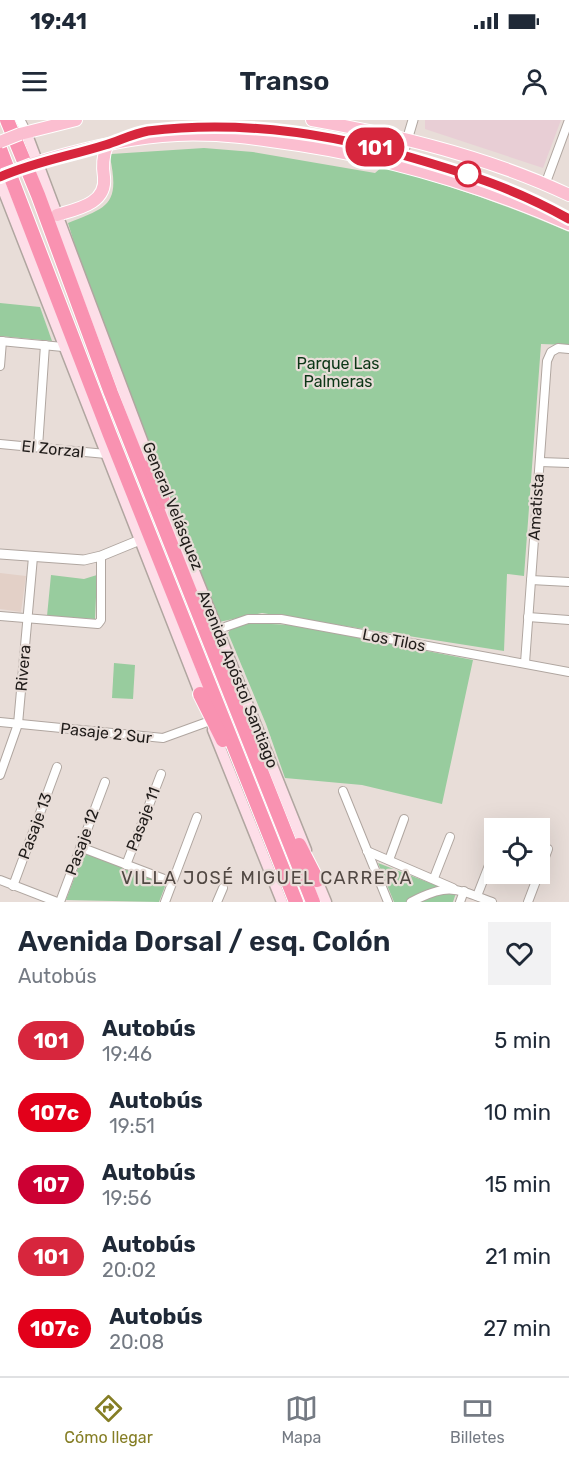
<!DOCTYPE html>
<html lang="es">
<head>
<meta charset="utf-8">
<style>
	:root { --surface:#fff; --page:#f2f2f3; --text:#1f2937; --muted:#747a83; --line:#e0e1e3; --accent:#857e25 }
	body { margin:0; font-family:Rubik,sans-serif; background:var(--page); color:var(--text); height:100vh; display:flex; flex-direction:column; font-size:22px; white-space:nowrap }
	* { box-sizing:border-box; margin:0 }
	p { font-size:20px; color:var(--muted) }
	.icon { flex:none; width:33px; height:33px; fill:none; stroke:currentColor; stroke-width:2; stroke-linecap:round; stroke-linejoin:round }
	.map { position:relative; height:782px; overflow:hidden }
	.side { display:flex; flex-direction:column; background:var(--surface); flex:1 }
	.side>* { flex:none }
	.badge { padding:0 12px; border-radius:20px; font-size:21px; line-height:39px }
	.buttons { position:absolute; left:484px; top:698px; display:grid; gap:12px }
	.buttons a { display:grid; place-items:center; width:66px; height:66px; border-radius:0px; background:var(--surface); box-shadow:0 6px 24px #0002; font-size:30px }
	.map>.badge { position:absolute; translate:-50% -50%; box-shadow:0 0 0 3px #fff }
	.round { display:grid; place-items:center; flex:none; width:63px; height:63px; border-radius:0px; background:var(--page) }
	.head { display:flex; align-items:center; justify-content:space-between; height:102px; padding:0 18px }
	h1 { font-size:28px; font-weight:600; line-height:45px }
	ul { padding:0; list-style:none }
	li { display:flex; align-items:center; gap:18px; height:72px; padding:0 18px }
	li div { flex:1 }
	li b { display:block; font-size:22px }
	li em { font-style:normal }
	li .badge { min-width:66px; font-weight:700; text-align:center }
	.status { display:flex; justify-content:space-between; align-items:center; height:42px; padding:0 30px; background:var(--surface); direction:ltr }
	.status svg { height:16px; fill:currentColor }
	header { display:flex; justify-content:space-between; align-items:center; height:78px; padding:0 18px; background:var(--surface); font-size:27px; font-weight:600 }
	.tabs { display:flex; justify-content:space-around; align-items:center; height:84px; border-top:2px solid var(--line); background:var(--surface); font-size:16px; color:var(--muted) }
	.tabs a { display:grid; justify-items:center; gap:3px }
	.tabs .active { color:var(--accent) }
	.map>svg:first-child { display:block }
	.built { fill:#e3d0c7 }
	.industrial { fill:#e8ced5 }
	.green { fill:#98cc9e }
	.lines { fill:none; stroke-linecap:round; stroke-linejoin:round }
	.minor-casing { stroke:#b0a6a0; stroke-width:10 }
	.tertiary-casing { stroke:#b0a6a0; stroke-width:11 }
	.secondary-casing { stroke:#b0a6a0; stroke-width:13 }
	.primary-casing { stroke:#fff; stroke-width:14 }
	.motorway-casing { stroke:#fff; stroke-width:16 }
	.minor { stroke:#fff; stroke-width:8 }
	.tertiary { stroke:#fff; stroke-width:9 }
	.secondary { stroke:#fddee8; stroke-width:10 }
	.primary { stroke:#fbbed0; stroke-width:12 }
	.motorway { stroke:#f992b1; stroke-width:14 }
	.primary-bridge-casing { stroke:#fff; stroke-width:14; stroke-linecap:butt }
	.primary-bridge { stroke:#fbbed0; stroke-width:12 }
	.line-casing { stroke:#fff; stroke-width:14 }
	.line { stroke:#d7263d; stroke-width:9 }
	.stop-dot { fill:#fff; stroke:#d7263d; stroke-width:3 }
	.labels { text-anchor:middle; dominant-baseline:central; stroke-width:4.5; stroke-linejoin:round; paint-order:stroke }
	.park-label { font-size:16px; fill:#0c3616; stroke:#e8ddd8 }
	.street-label { font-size:16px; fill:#201c1a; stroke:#e8ddd8 }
	.neighbourhood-label { font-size:18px; letter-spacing:1.5px; fill:#514843; stroke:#e8ddd8 }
</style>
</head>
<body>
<div class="status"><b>19:41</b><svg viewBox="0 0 49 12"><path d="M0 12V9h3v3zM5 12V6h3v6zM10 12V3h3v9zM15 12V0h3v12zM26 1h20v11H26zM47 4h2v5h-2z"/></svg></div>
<header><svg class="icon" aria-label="menu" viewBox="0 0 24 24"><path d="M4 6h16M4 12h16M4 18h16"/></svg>Transo<svg class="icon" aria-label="person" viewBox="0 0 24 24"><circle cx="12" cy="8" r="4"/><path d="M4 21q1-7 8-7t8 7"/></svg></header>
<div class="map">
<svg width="569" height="782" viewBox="0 0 569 782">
	<rect width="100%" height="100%" fill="#e8ddd8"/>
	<path class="built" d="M0 453 26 456 21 492 0 489Z"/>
	<path class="industrial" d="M425 0H561L543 48 425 9Z"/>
	<g class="green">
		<path d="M204 28 253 32 375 53 383 46C447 65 508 85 569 112V225L541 224 524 456 507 454 504 531 262 493 219 502C171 368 109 239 68 103 108 87 120 85 110 37L111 34Z"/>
		<path d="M413 39 516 73 547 90 461 57 411 42Z"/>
		<path d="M0 183 40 187 52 221 0 216Z"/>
		<path d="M51 455 84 459 97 455 95 499 47 496Z"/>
		<path d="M248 503 294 505 473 540 442 684 362 665 285 658 266 604 228 513 230 510Z"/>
		<path d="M114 543 135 545 133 579 112 578Z"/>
		<path d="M84 732 166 764 159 782 66 780Z"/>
		<path d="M378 743 456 773 453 782H394Z"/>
	</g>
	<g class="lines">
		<g class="minor-casing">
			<g id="minor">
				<path d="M545 65 569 0"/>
				<path d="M0 221 63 227"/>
				<path d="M0 246 2 221"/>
				<path d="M0 324 106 334"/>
				<path d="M38 327 45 225"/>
				<path d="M540 342 569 343"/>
				<path d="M531 460 569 462"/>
				<path d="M0 496 98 504 101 500V436"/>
				<path d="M528 497 569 500"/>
				<path d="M219 509 248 499H281L569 552"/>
				<path d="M525 543 547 241 551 232 558 228 569 229"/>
				<path d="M0 602 163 618 210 601"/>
				<path d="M0 655 18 604 33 437"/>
				<path d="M343 671 388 782"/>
				<path d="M503 708 504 705"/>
				<path d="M80 727 172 762"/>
				<path d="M367 731 453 768"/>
				<path d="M389 740 404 699"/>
				<path d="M126 745 161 654"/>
				<path d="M540 750 548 729"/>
				<path d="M434 758 450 717"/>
				<path d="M0 760 57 782"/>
				<path d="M13 766 57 647"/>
				<path d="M477 776 495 730"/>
				<path d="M60 782 105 662"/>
				<path d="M165 782 197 697"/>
				<path d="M217 782 223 768"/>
				<path d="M411 782C448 763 455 768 492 782"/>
				<path d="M460 782 464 771"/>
				<path d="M528 782 539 753"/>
			</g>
		</g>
		<g class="tertiary-casing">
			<g id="tertiary">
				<path d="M20 0 26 12"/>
				<path d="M400 44 413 0"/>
				<path d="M0 434 84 440 101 436 140 420"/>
			</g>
		</g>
		<g class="secondary-casing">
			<g id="secondary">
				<path d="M26 12 154 352"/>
				<path d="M0 62 203 581"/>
				<path d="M163 374 306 730"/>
				<path d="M213 610 282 782"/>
				<path d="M314 753 326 782"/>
			</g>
		</g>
		<g class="primary-casing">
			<g id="primary">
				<path d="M312 0C398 15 489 37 569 75"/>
				<path d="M20 14 76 0"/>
				<path d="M32 44C74 31 118 20 162 16 198 12 235 16 271 21 375 34 473 62 569 104"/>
				<path d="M57 95C77 89 107 84 104 57 102 46 103 36 107 25"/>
			</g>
		</g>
		<g class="motorway-casing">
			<g id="motorway">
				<path d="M7 0 38 75 111 273 313 782"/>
				<path d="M0 29 110 315 296 782"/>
				<path d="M151 345 163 382"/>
				<path d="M200 574 223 620"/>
				<path d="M299 725 317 760"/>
			</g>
		</g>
		<use href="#minor" class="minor"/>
		<use href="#tertiary" class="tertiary"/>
		<use href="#secondary" class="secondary"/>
		<use href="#primary" class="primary"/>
		<use href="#motorway" class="motorway"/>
		<g class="primary-bridge-casing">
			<g id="primary-bridge">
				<path d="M0 22 20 14"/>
				<path d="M3 55 32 44"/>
			</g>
		</g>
		<use href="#primary-bridge" class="primary-bridge"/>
	</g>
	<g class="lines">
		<g class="line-casing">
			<path id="line" d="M0 57C34 42 70 36 105 25 119 21 132 14 148 11 236 0 329 13 413 38 471 55 516 69 569 99"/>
		</g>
		<use href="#line" class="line"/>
	</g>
	<circle class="stop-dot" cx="468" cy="54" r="12"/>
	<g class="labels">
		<g class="park-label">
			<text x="338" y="243">Parque Las<tspan x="338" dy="18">Palmeras</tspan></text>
		</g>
		<g class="street-label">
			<text transform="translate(53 329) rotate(6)">El Zorzal</text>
			<text transform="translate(173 386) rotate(68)">General Velásquez</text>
			<text transform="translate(536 387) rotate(-86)">Amatista</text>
			<text transform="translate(394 520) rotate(11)">Los Tilos</text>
			<text transform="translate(23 548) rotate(-85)">Rivera</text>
			<text transform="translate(238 559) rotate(68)">Avenida Apóstol Santiago</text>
			<text transform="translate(106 613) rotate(6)">Pasaje 2 Sur</text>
			<text transform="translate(143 699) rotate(-69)">Pasaje 11</text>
			<text transform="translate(35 706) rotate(-70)">Pasaje 13</text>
			<text transform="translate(82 722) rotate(-70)">Pasaje 12</text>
		</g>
		<g class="neighbourhood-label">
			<text x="267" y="758">VILLA JOSÉ MIGUEL CARRERA</text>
		</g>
	</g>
</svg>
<div class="buttons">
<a><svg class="icon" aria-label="locate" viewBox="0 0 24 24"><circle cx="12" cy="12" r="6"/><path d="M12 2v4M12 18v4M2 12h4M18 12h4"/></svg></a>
</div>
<b class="badge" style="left:375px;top:27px;background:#d7263d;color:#fff">101</b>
</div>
<section class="side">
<div class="head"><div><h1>Avenida Dorsal / esq. Colón</h1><p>Autobús</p></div><a class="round"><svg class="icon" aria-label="heart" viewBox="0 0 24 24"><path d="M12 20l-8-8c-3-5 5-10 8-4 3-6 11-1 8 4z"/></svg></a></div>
<ul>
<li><span class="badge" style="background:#d7263d;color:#fff">101</span><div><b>Autobús</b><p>19:46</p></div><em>5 min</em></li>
<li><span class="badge" style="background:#e2001a;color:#fff">107c</span><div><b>Autobús</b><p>19:51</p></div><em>10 min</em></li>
<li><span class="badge" style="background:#c03;color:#fff">107</span><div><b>Autobús</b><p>19:56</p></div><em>15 min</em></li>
<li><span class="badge" style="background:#d7263d;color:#fff">101</span><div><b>Autobús</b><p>20:02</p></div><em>21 min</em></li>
<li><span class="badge" style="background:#e2001a;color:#fff">107c</span><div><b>Autobús</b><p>20:08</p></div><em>27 min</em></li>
</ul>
</section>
<nav class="tabs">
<a class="active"><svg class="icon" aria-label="directions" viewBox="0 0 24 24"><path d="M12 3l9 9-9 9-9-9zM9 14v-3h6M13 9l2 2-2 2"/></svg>Cómo llegar</a>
<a><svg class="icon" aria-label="map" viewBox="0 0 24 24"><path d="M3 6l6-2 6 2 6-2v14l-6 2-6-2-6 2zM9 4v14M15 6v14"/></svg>Mapa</a>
<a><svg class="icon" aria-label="tickets" viewBox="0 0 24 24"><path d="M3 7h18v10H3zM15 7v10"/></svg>Billetes</a>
</nav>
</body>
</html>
